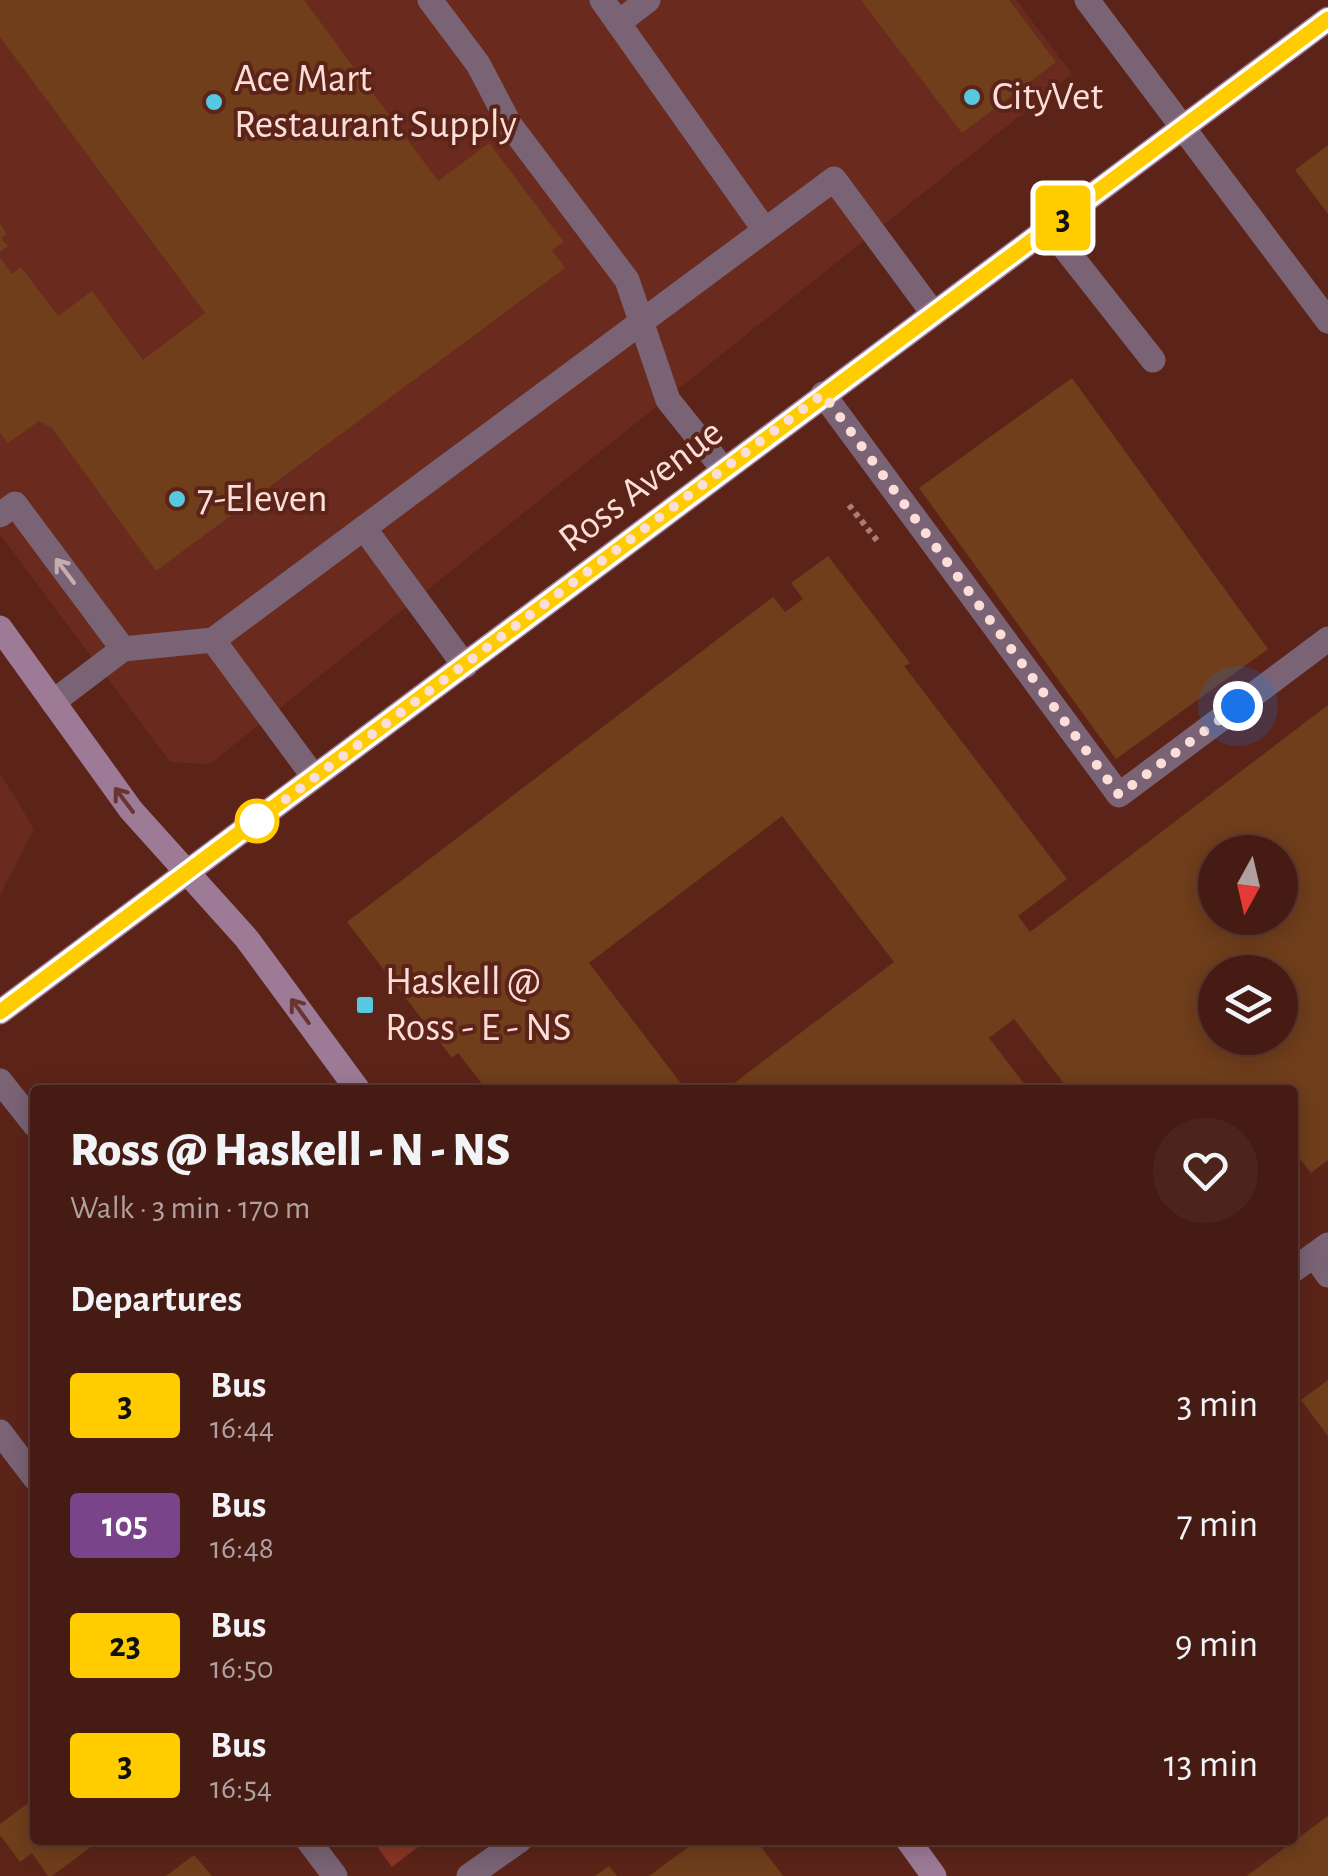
<!DOCTYPE html>
<html lang="en">
<head>
<meta charset="utf-8">
<style>
	:root { --surface:#451b13; --page:#4c241c; --text:#f1f3f6; --muted:#b0a1a0; --line:#5d3933 }
	body { margin:0; font-family:"Alegreya Sans",sans-serif; background:var(--page); color:var(--text); height:100vh; display:flex; flex-direction:column; font-size:38px; white-space:nowrap }
	* { box-sizing:border-box; margin:0 }
	p { font-size:32px; color:var(--muted) }
	.icon { flex:none; width:55px; height:55px; fill:none; stroke:currentColor; stroke-width:2; stroke-linecap:round; stroke-linejoin:round }
	.map { position:relative; flex:1; overflow:hidden }
	.sheet { position:absolute; left:30px; top:1085px; width:1268px; height:760px; display:flex; flex-direction:column; background:var(--surface); border-radius:10px; box-shadow:0 5px 25px #0003,0 0 0 2px var(--line) }
	.sheet>* { flex:none }
	.badge { padding:0 20px; border-radius:8px; font-size:35px; line-height:65px }
	.needle { width:65px; rotate:188deg }
	.fabs { position:absolute; left:1198px; top:835px; display:grid; gap:20px }
	.fabs a { display:grid; place-items:center; width:100px; height:100px; border-radius:50%; background:var(--surface); box-shadow:0 5px 25px #0003,0 0 0 2px var(--line); font-size:50px }
	.you { position:absolute; width:50px; height:50px; margin:-25px; border:8px solid #fff; border-radius:50%; background:#1a73e8; box-shadow:0 0 0 15px #1a73e833 }
	.map>.badge { position:absolute; translate:-50% -50%; box-shadow:0 0 0 5px #fff }
	h2 { padding:0 40px; font-size:38px; line-height:90px }
	.round { display:grid; place-items:center; flex:none; width:105px; height:105px; border-radius:52px; background:var(--page) }
	.summary { display:flex; align-items:center; justify-content:space-between; height:170px; padding:0 40px }
	h1 { font-size:48px; font-weight:800; line-height:75px }
	ul { padding:0; list-style:none }
	li { display:flex; align-items:center; gap:30px; height:120px; padding:0 40px }
	li div { flex:1 }
	li b { display:block; font-size:38px }
	li em { font-style:normal }
	li .badge { min-width:110px; font-weight:700; text-align:center }
	.map>svg:first-child { display:block }
	.built { fill:#6a2a1d }
	.green { fill:#8b3624 }
	.building { fill:#703e1b; fill-rule:evenodd }
	.lines { fill:none; stroke-linecap:round; stroke-linejoin:round }
	.path { stroke:#aa7e76; stroke-width:6; stroke-dasharray:5 5; stroke-linecap:butt }
	.lane { stroke:#796375; stroke-width:25 }
	.street { stroke:#796375; stroke-width:25 }
	.secondary { stroke:#9d7b96; stroke-width:25 }
	.oneway { stroke:#c8adb0 }
	.oneway2 { stroke:#693532 }
	.line-casing { stroke:#fff; stroke-width:22 }
	.line { stroke:#fc0; stroke-width:15 }
	.walk { stroke:#fcded8; stroke-width:10; stroke-dasharray:0 18 }
	.poi-dot { fill:#56c9e1; stroke:#5c2419; stroke-width:4 }
	.stop-dot { fill:#fff; stroke:#fc0; stroke-width:5 }
	.labels { text-anchor:middle; dominant-baseline:central; stroke-width:8; stroke-linejoin:round; paint-order:stroke }
	.poi-label { font-size:40px; fill:#fcded8; stroke:#5c2419; text-anchor:start }
	.street-label { font-size:40px; fill:#fcded8; stroke:#5c2419 }
</style>
</head>
<body>
<div class="map">
<svg width="1328" height="1876" viewBox="0 0 1328 1876">
	<rect width="100%" height="100%" fill="#5c2419"/>
	<g class="built">
		<path d="M0 0H1016L1072 74 210 764 170 762 0 534Z"/>
		<path d="M0 773 34 829 0 895Z"/>
	</g>
	<path class="green" d="M372 1840H427L392 1867Z"/>
	<g class="building">
		<path d="M0 0H304L438 181 489 143 564 242 552 250 565 268 156 571 52 428 39 421 8 443 0 433V258L12 274 21 267 58 316 92 291 143 360 205 313 0 37Z"/>
		<path d="M861 0H1009L1056 62 962 133Z"/>
		<path d="M1328 145V214L1295 170Z"/>
		<path d="M0 224 7 234 1 238 8 246 0 252Z"/>
		<path d="M1072 378 1268 649 1116 759 919 488Z"/>
		<path d="M828 556 910 663 904 666 1067 879 1018 916 1030 932 1328 705V1160L1311 1173 1292 1149V1090H1069L1014 1019 989 1038 1029 1090H725L894 962 782 816 589 963 686 1090H487L458 1053 452 1058 347 922 773 597 785 612 803 599 791 583ZM1215 852H1280V918H1215ZM1215 972H1280V1038H1215Z"/>
		<path d="M1328 1380V1436L1301 1400Z"/>
		<path d="M35 1798V1840H100L52 1876H48L32 1853 20 1862 0 1835V1824Z"/>
		<path d="M1328 1816V1876H1247L1252 1872Z"/>
		<path d="M698 1840H756L783 1876H649Z"/>
		<path d="M194 1855 212 1876H166Z"/>
		<path d="M609 1866 617 1876H595Z"/>
	</g>
	<g class="lines">
		<path class="path" d="M849 505 879 543"/>
		<g class="lane">
			<path d="M430 0 478 64 510 125 627 280 668 400 724 470"/>
			<path d="M602 0 764 229"/>
			<path d="M618 23 648 0"/>
			<path d="M1049 228 1153 360"/>
			<path d="M823 394 1119 795 1328 639"/>
			<path d="M0 515 15 504 123 649"/>
			<path d="M364 528 465 666"/>
			<path d="M213 640 314 777"/>
			<path d="M53 702 123 649 213 640 834 179 933 313"/>
			<path d="M0 1081 35 1125"/>
			<path d="M1314 1255 1328 1275"/>
		</g>
		<g class="street">
			<path d="M1087 0 1328 321"/>
			<path d="M1292 1271 1328 1245"/>
			<path d="M0 1432 35 1478"/>
			<path d="M308 1840 335 1876"/>
			<path d="M469 1876 520 1840"/>
		</g>
		<g class="secondary">
			<path d="M0 628 131 810 247 939 358 1090"/>
			<path d="M0 1012 1328 19"/>
			<path d="M908 1840 934 1876"/>
		</g>
	</g>
	<defs><path id="oneway-shaft" d="M-6 0H5M1.5-3L5.5 0L1.5 3" fill="none" stroke-width="1.6" stroke-linecap="round" stroke-linejoin="round" transform="scale(2.5)"/></defs>
	<use class="oneway" href="#oneway-shaft" transform="translate(65 571) rotate(-127)"/>
	<g class="oneway2">
		<use href="#oneway-shaft" transform="translate(124 800) rotate(-127)"/>
		<use href="#oneway-shaft" transform="translate(300 1011) rotate(-126)"/>
	</g>
	<g class="lines">
		<g class="line-casing">
			<path id="line" d="M0 1012 1328 19"/>
		</g>
		<use href="#line" class="line"/>
		<path class="walk" d="M257 821 823 394 1119 795 1238 706"/>
	</g>
	<g class="poi-dot">
		<circle cx="972" cy="97" r="10"/>
		<circle cx="214" cy="102" r="10"/>
		<circle cx="177" cy="499" r="10"/>
		<rect x="355" y="995" width="20" height="20" rx="5"/>
	</g>
	<circle class="stop-dot" cx="257" cy="821" r="20"/>
	<g class="labels">
		<g class="poi-label">
			<text x="234" y="79">Ace Mart<tspan x="234" dy="46">Restaurant Supply</tspan></text>
			<text x="992" y="97">CityVet</text>
			<text x="197" y="499">7-Eleven</text>
			<text x="385" y="982">Haskell @<tspan x="385" dy="46">Ross - E - NS</tspan></text>
		</g>
		<g class="street-label">
			<text transform="translate(641 486) rotate(-37)">Ross Avenue</text>
		</g>
	</g>
</svg>
<div class="fabs">
<a><svg class="needle" viewBox="-14 -14 28 28"><path d="M0-13l5 13h-10z" fill="#e53935"/><path d="M0 13l5-13h-10z" fill="#b0a1a0"/></svg></a>
<a><svg class="icon" aria-label="layers" viewBox="0 0 24 24"><path d="M12 4l9 5-9 5-9-5zM3 14l9 5 9-5"/></svg></a>
</div>
<div class="you" style="left:1238px;top:706px"></div>
<b class="badge" style="left:1063px;top:218px;background:#fc0;color:#111">3</b>
<section class="sheet">
<div class="summary"><div><h1>Ross @ Haskell - N - NS</h1><p>Walk · 3 min · 170 m</p></div><a class="round"><svg class="icon" aria-label="heart" viewBox="0 0 24 24"><path d="M12 20l-8-8c-3-5 5-10 8-4 3-6 11-1 8 4z"/></svg></a></div>
<h2>Departures</h2>
<ul>
<li><span class="badge" style="background:#fc0;color:#111">3</span><div><b>Bus</b><p>16:44</p></div><em>3 min</em></li>
<li><span class="badge" style="background:#794489;color:#fff">105</span><div><b>Bus</b><p>16:48</p></div><em>7 min</em></li>
<li><span class="badge" style="background:#fc0;color:#111">23</span><div><b>Bus</b><p>16:50</p></div><em>9 min</em></li>
<li><span class="badge" style="background:#fc0;color:#111">3</span><div><b>Bus</b><p>16:54</p></div><em>13 min</em></li>
</ul>
</section>
</div>
</body>
</html>
